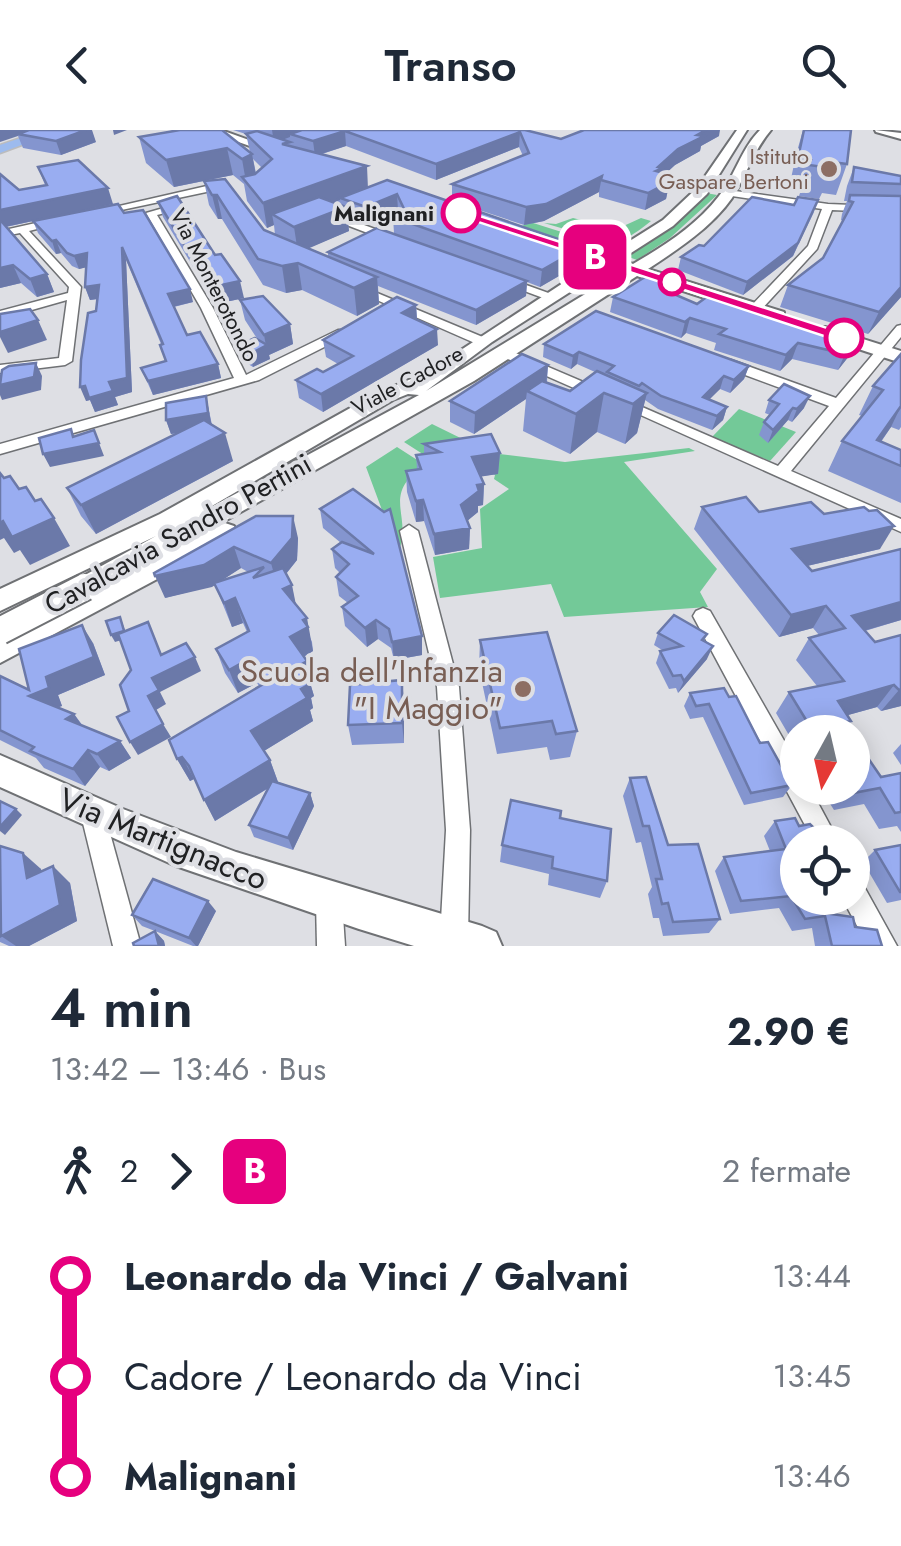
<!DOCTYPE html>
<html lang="it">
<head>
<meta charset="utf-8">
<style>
	:root { --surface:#fff; --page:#f2f2f3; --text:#1f2937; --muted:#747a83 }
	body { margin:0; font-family:Jost,sans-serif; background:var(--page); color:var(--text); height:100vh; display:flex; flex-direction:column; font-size:38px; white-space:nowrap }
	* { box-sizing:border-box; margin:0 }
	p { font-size:32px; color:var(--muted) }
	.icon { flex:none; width:55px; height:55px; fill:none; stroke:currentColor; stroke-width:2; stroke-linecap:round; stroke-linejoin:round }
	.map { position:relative; height:816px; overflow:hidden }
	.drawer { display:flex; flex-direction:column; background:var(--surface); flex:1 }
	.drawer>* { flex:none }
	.badge { padding:0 20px; border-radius:15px; font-size:35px; line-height:65px }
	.needle { width:65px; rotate:188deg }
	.controls { position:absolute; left:780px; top:585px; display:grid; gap:20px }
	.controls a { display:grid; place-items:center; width:90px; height:90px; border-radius:50%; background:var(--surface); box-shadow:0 5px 25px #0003; font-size:50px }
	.map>.badge { position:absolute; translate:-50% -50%; box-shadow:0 0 0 5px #fff }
	.legs { display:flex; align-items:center; gap:15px; height:110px; padding:0 50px; font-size:32px }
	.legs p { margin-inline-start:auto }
	.headline { display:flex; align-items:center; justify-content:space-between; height:170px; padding:0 50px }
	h1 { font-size:55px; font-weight:600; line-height:75px }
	ul { padding:0 50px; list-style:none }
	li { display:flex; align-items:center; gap:35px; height:100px; font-size:38px }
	li i { display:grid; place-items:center; width:15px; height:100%; margin:0 12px; background:currentColor }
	li i::after { content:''; width:25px; height:25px; margin:-12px; border:8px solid; border-radius:50%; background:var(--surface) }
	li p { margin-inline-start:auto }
	li:first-child i { background:linear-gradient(#0000 50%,currentColor 0) }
	li:last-child i { background:linear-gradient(currentColor 50%,#0000 0) }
	header { display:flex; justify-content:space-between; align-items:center; height:130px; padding:0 50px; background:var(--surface); font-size:45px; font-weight:600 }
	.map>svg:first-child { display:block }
	.green { fill:#73c998 }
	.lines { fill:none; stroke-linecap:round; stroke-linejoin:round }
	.street-casing { stroke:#6f7174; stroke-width:3 }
	.secondary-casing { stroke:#6f7174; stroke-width:4 }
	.primary-casing { stroke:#bcbcbd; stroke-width:3 }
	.street { fill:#fff; fill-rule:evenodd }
	.secondary { fill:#fff; fill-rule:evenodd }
	.primary { fill:#9dbbee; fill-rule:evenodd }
	.secondary-bridge-casing { stroke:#6f7174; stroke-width:30; stroke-linecap:butt }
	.secondary-bridge { stroke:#fff; stroke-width:26 }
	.wall { fill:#8495cf; fill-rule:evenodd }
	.shaded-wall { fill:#6b79a9 }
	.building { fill:#99adf1; stroke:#6b79a9; stroke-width:2.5 }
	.line-1 { fill:#e6007e; stroke:#fff; stroke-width:2.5 }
	.education-dot { fill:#8d6e63; stroke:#dedfe4; stroke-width:4 }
	.stop-1-dot { fill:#fff; stroke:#e6007e; stroke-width:5 }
	.labels { text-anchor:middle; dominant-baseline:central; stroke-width:8; stroke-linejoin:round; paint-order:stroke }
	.far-education-label { font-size:22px; fill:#785e54; stroke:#dedfe4; text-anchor:end }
	.far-stop-label { font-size:22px; font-weight:bold; fill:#202123; stroke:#dedfe4; text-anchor:end }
	.far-street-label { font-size:22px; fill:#202123; stroke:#dedfe4 }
	.street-label { font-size:28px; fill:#202123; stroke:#dedfe4 }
	.near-education-label { font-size:32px; fill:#785e54; stroke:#dedfe4; text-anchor:end }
	.near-street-label { font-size:32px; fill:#202123; stroke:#dedfe4 }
</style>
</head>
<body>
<header><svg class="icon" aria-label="back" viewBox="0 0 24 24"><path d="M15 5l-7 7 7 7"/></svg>Transo<svg class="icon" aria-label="search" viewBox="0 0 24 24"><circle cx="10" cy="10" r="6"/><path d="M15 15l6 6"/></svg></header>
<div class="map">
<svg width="901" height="816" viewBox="0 0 901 816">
	<rect width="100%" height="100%" fill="#dedfe4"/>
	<g class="green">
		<path d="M706 63 717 65 670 108 637 130 626 126 659 105Z"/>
		<path d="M573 88 617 99 641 88 651 91C597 135 582 115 522 96L530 92 568 104 571 101 544 93 556 94Z"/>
		<path d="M739 279 796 302 770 331 712 307Z"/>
		<path d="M432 294 491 323 565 332 689 318 695 321 624 332 717 439 700 462 708 477 564 487 551 454 440 468 433 427 482 418 480 379 509 359 494 349 495 345 450 319 432 330 404 312Z"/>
		<path d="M397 317 425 335C379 366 414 385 398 423L366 337Z"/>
	</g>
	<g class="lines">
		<g class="street-casing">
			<g id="street">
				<path d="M211 55 234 62 229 65 211 61 98 85 93 82Z"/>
				<path d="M728 60 828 74 901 77V83L832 80 817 119 759 182H751V176L808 116 822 79 725 65Z"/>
				<path d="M174 75 177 76V80L157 85 213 178 246 245 338 200H346V206L259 250 0 324V314L234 248 201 178 146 83Z"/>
				<path d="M326 81 394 106 395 108 386 110 323 86V82Z"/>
				<path d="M58 88 61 89V93L29 101 81 157 72 231 65 235 0 243V235L59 228 67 170 0 189V181L68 163 69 157 20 103 0 107V101Z"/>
				<path d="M504 147 554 165 556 167 546 169 500 152 498 150Z"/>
				<path d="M358 155 485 208 487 211 477 214 354 160V156Z"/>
				<path d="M901 195V207L791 341 901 389V402L614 273 616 270H626L778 336 829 276 721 236V230H731L836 268 897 196Z"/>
				<path d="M506 219 602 260 604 263 602 266H592L501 226V220Z"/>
				<path d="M409 395 418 401 459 557 470 700 468 808 464 816H444L440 808 446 700 437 557 400 401Z"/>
				<path d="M703 478 710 481 798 635V658H810L839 712H814L693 486 696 481Z"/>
				<path d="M93 673 102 677 105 685 141 816H113L81 685 84 677Z"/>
				<path d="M852 747 861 751 897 816H868L842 768H852Z"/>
				<path d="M329 758 338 762 342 771 345 816H317L316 771 320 762Z"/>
			</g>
		</g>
		<g class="secondary-casing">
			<g id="secondary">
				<path d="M205 0H221L285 23 275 25Z"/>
				<path d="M737 0H747L707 64 673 96 620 130 633 134C664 116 697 95 719 66 735 46 741 19 760 0H771C753 21 747 45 732 68 712 97 677 120 648 139L784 182V190H772L637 146 474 251 214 397 225 393 234 396 237 402 234 408 0 533V507L81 466 72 457 76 450 156 406 0 481V459L160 384 379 262 426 243 595 132 549 117V111L606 126 663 90 697 58ZM609 137 623 141 426 261 492 212ZM408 264 419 265 200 383 393 270Z"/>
				<path d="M875 0 901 3V9L876 2Z"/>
				<path d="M825 197 901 221V233L819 206 816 202Z"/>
				<path d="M0 625 123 679 236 722 482 796 496 802 502 816H414L359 799 176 736 0 657Z"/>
			</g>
		</g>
		<g class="primary-casing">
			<path id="primary" d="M44 0H62L0 23V15Z"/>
		</g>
		<use href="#street" class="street"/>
		<use href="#secondary" class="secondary"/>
		<use href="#primary" class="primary"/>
		<g class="secondary-bridge-casing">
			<path id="secondary-bridge" d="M0 501 85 457"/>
		</g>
		<use href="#secondary-bridge" class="secondary-bridge"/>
	</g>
	<g class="wall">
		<path d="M0 0 96 12 61 25 23 18 18 6Z"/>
		<path d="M170 0H222L250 22 246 4 233 0H525L561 9 719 6 701 16 700 21 675 35 665 44 671 45 666 69 645 80 599 67V62L544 91 524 95 452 71V54L523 26 519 17 436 50 346 16 322 24 368 58 558 109 586 115 583 132 540 157 527 152 526 166 476 195 378 156 379 174 357 186 302 160 286 163 263 155 222 89H218L209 75 204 51 264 100 275 105 274 95 267 98 247 71 244 54 233 45 174 57 146 33 139 7 173 1ZM253 29 262 38 256 43ZM398 80 399 84 393 87 394 103 328 122V127L308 118 349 101 347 86 367 93Z"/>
		<path d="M803 0 847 34 836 65 822 63 819 69 799 66 801 60 789 58 796 25Z"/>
		<path d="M38 37 113 74 44 89 118 74 193 172 174 177 187 205 218 234 221 248 153 265 141 238 165 231 161 214 126 130 132 262 115 267 118 275 95 282 90 270 86 271 98 169 90 170 85 157 86 137 79 139 72 136 61 123 56 124 38 103 33 91 6 97 47 144 54 162 37 167 21 153 0 158V44L19 60 45 55Z"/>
		<path d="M854 37 901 46V167L868 204 780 177 788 155 823 128 843 91 841 90 842 84 847 71H844L847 56Z"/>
		<path d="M158 72 215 125 244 168 221 173 212 168 163 87Z"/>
		<path d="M814 82 793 126 743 165 678 140 681 127 704 116Z"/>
		<path d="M669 147 668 154 671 155 669 162 697 174 744 178 856 211 849 226 838 240 792 229 780 241 714 220 716 213 686 203 681 208 610 182 613 167Z"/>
		<path d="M240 170 290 194 293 214 269 225 270 229 253 237 243 231 239 215 258 210 245 190Z"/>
		<path d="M416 175 417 189 438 215 323 282 299 268 296 250 323 242 338 234 326 227 323 210Z"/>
		<path d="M544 214 749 236 744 249 730 263 720 259 709 269 727 277 723 290 712 300 658 279 645 270 637 303 625 314 597 302 570 324 523 301 526 269 474 304 450 292V271L548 235 547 252 570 261 595 242 577 234 571 239 543 227Z"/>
		<path d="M901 224V297L899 300 891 297 881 312 901 320V373L828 341 842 311 862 286 859 285 873 256Z"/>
		<path d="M206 266 212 295 233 331 96 404 81 386 67 358 178 303 171 304 166 290Z"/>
		<path d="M769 270 804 278 792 292 788 290 768 313 759 305 764 292 770 285 765 283Z"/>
		<path d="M424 314 500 323 498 344 481 346 484 354 483 375 478 376V382L467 391 470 398 469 419 435 425 424 391 416 392 407 362 406 341 417 339 416 325 424 324Z"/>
		<path d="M353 359 422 506V525L394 530 391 518 378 509 367 517 345 496 342 477 348 473 339 466 336 447 340 443 335 438 332 419 341 413 323 398 320 379Z"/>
		<path d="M702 377 759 382 824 384 869 381 880 419 807 436 812 441 901 419V490L865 501 875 512 901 505V576L881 581 877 577 848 585 851 591 842 602H798L797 619 776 583 789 562 817 556 796 530 809 508 819 505 813 498 779 507 694 399Z"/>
		<path d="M256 386 298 408 297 430 286 444 296 475 312 512 313 521 304 527 307 531 313 555 311 556 314 566 311 568 313 578 310 580 313 591 264 621 270 630 278 652 310 663 314 676 293 720 254 707 249 695 267 659 215 691 194 649 190 651 177 629 259 556 257 553 238 563 225 543 216 519 247 502 243 493 232 497 215 455 165 468ZM241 438 248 442 220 451Z"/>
		<path d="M658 503 707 504 704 511 707 529 678 563 676 558 669 559 656 533 660 521 662 520 654 515Z"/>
		<path d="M480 510 577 601 570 627 550 630 547 617 497 624 479 538Z"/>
		<path d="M93 513 105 545 58 565 62 576 58 577 74 584 83 596 120 611 131 628 109 641 100 637 85 656 44 638 36 628 0 610V546L29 560Z"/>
		<path d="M402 550 404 613 352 615 348 595Z"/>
		<path d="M690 563 729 567 792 655 783 667 744 675 703 587 690 589 684 576Z"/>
		<path d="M901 614V635L893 623Z"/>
		<path d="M901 643V702L897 696 879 699 864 674 834 680 820 658H852L881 647Z"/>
		<path d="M630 648 668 715 720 789 709 803 663 806 659 788H653L648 764 652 757 641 712 636 713 623 666Z"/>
		<path d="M560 688 607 751 600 768 548 755 549 744 500 732 502 715Z"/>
		<path d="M775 691 798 712 825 783 855 797 882 816H815L812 798 792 801 779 778 730 784 715 741 724 727 770 721 764 706Z"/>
		<path d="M901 715V770L887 773 863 732 875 720Z"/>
		<path d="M0 716 41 739V742L70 753 77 791 29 816H9L0 812Z"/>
		<path d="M216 781 198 816H193L155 801 164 811 165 816H134L155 801 142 796 132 785Z"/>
	</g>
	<g class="shaded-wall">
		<path d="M0 0H33L18 4V6L0 12Z"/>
		<path d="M86 0H92L96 12 61 25 56 11Z"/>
		<path d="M113 0H127L114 5Z"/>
		<path d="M272 0H312L290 4V7L274 13Z"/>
		<path d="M706 0H720L719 6 701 16 700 21 675 35 661 48 653 57 658 37 678 19 697 5Z"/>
		<path d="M345 1 346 16 315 26 313 11Z"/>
		<path d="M520 2 519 17 436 50V34Z"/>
		<path d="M227 18 233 45 174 57 166 30Z"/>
		<path d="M252 24 257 51 246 52 242 29Z"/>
		<path d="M367 36 368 59 340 68V70L284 91 272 84 274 95 267 98 263 73Z"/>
		<path d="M671 45 666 69 645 80 648 63 662 50Z"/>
		<path d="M602 46 599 62 544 91 524 95 526 77Z"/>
		<path d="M108 58 113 74 0 98V80Z"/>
		<path d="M397 64 398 80 367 93 366 77Z"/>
		<path d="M212 65H217L222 89H218Z"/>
		<path d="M818 70 793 126 743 165 747 152Z"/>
		<path d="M346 77 349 101 298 123 294 97Z"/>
		<path d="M56 110 61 123 56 124 52 111Z"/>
		<path d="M586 115 583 132 540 157 542 140Z"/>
		<path d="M122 117 126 130 132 262 115 267 118 275 95 282 90 270 86 271 80 257 109 252Z"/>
		<path d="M87 123 92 136 79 139 74 126Z"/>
		<path d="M298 133 302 160 286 163 282 136Z"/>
		<path d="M13 135 21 153 0 158V138Z"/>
		<path d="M47 144 54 162 37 167 30 149Z"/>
		<path d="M377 147 379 174 357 186 354 158Z"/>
		<path d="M240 151 244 168 221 173 217 156Z"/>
		<path d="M527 151 526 166 476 195V180Z"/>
		<path d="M99 155 104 168 90 170 85 157Z"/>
		<path d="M901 157V167L868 204 879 182Z"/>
		<path d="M190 159 193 172 172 177 168 164Z"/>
		<path d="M416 175 417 191 402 183Z"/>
		<path d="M690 188 686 203 681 208 685 192Z"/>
		<path d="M38 190 47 210 8 223 0 207V202Z"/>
		<path d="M290 194 293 214 269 225 270 229 253 237 250 224 266 216 264 205Z"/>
		<path d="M437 199 438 215 323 282 321 264Z"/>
		<path d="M856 211 849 226 838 240 845 224Z"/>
		<path d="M798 213 792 229 780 241 786 225Z"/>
		<path d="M579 222 577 234 571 239 573 226Z"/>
		<path d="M36 233 42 246 41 260 2 270 0 265V255Z"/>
		<path d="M218 234 221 248 153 265 148 251Z"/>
		<path d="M548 235 546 256 527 261 526 269 474 304 475 283Z"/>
		<path d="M749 236 744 249 730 263 734 250Z"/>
		<path d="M724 246 720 259 699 280 703 267Z"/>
		<path d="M604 263 597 302 570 324 576 284Z"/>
		<path d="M647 263 637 303 625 314 633 274Z"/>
		<path d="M206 266 212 297 171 304 166 290Z"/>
		<path d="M810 266 804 278 792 292 797 279Z"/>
		<path d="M901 276 891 297 872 324 877 310Z"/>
		<path d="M727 277 723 290 712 300 717 286Z"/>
		<path d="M793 278 788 290 768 313 773 300Z"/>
		<path d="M94 300 104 326 50 337 43 324 78 317Z"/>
		<path d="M225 303 233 331 96 404 81 375Z"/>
		<path d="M500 323 498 344 472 348V327Z"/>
		<path d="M484 354 483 375 478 376V382L461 396V375L477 355Z"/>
		<path d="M423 370 424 391 416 392V371Z"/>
		<path d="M293 386 298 408 297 430 277 455 271 433Z"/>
		<path d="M54 388 70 416 30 435 20 420 14 423 4 408 0 410V393L3 391Z"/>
		<path d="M894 396 880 419 781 442 792 419Z"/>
		<path d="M470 398 469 419 435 425 434 404Z"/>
		<path d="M234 417 241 438 212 457 165 468 155 446Z"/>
		<path d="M292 455 297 480 283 459Z"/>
		<path d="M235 468 243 493 232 497 224 473Z"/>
		<path d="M901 472V490L839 508 852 486Z"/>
		<path d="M826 476 813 498 779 507 791 485Z"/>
		<path d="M120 487 128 508 115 512 111 505Z"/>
		<path d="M307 488 313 521 296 531 290 507 303 490Z"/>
		<path d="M376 490 378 509 367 517 365 498Z"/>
		<path d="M82 495 93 513 105 545 58 565 62 576 43 583 29 566 46 547Z"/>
		<path d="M422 506V525L394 530 392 512Z"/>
		<path d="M713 516 707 529 678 563 684 551Z"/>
		<path d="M195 527 201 541 160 562 166 574 156 580 148 566 152 548Z"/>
		<path d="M249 529 257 553 238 563 229 540Z"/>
		<path d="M307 531 313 555 311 556 314 566 311 568 313 578 310 580 313 591 259 624 251 601 301 559 302 534Z"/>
		<path d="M402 550 404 571V613L402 593Z"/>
		<path d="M894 555 877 577 823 592 838 571Z"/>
		<path d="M901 559V576L881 581 899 560Z"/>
		<path d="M74 584 86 601 66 589Z"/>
		<path d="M163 594 171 607 138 625 130 612Z"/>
		<path d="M120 611 131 628 109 641 97 624Z"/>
		<path d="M88 620 100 637 85 656 73 639Z"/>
		<path d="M182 627 194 649 190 651 177 629Z"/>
		<path d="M270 630 278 652 215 691 204 670Z"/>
		<path d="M310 663 314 676 293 720 288 708Z"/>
		<path d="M16 679 22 685 5 705 0 701V697Z"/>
		<path d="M23 723 41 739 45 764 27 748Z"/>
		<path d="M53 736 70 753 77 791 29 816H16L1 806Z"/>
		<path d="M208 771 216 781 198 816H196L189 808Z"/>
		<path d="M155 801 164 811 165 816H159Z"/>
	</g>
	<g class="building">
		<path d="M29 0H86L56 11 18 4Z"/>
		<path d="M180 0H222L252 24 242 29 227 18 166 30 139 7Z"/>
		<path d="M302 0H525L561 9 584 0H706L697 5 704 6 678 19 658 37 663 38 656 41 671 45 662 50 669 52 648 63 601 50 602 46 546 74 526 77 452 54 529 23 520 2 436 34 345 1 313 11 290 4Z"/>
		<path d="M804 0H851L847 34 833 32 830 38 809 35 811 30 798 28Z"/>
		<path d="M257 1 290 12 282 14 367 36 263 73 242 47 255 44 272 29 246 4Z"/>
		<path d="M78 30 108 58 0 80V44L19 60 47 55 38 37Z"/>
		<path d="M854 37 901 46V54L852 52Z"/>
		<path d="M225 49 264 100 377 147 354 158 298 133 282 136 258 129 217 65H212L204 51Z"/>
		<path d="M387 50 558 109 586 115 542 140 393 87 405 81 397 64 366 77 340 68Z"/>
		<path d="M850 65 901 66V157L879 182 788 155 823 128 853 72 849 71Z"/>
		<path d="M177 66 215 125 221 124 240 151 217 156 207 152 158 72Z"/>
		<path d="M319 67 346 77 294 97 272 84Z"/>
		<path d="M752 67 794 75 798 67 818 70 798 113 747 152 681 127 699 115 704 116Z"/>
		<path d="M118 74 124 83 143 80 190 159 168 164 181 192 187 205 200 202 218 234 148 251 141 238 166 231 160 215 163 214 122 117 127 248 109 252 113 261 89 268 85 256 80 257 81 230 88 183 96 181 99 155 85 157 87 123 74 126 67 123 56 110 52 111 33 91Z"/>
		<path d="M0 92H2L47 144 30 149 13 135 0 138Z"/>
		<path d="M377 98 527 151 476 180 328 122Z"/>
		<path d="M653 142 669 147 662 152 671 155 662 159 697 174 708 166 744 178 748 175 856 211 845 224 798 213 786 225 719 204 726 199 690 188 685 192 613 167Z"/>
		<path d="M263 166 290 194 264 205 240 170Z"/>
		<path d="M397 167 416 175 402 183 437 199 321 264 296 250 317 239 323 242 353 226 323 210Z"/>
		<path d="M30 179 38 190 0 202V184Z"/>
		<path d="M596 181 749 236 734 250 724 246 703 267 727 277 717 286 661 266 642 253 639 256 607 242 614 236 579 222 573 226 544 214Z"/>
		<path d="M255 208 267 215 250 224 240 217 239 215Z"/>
		<path d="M522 224 548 235 475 283 450 271Z"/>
		<path d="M901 224V276L877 310 901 320V336L842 311 883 260 873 256Z"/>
		<path d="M36 233 34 247 0 255 2 240 9 236Z"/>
		<path d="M597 241 647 263 633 274 604 263 576 284 527 261 542 251 570 261Z"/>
		<path d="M784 254 810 266 797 279 793 278 773 300 764 292 779 274 769 270Z"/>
		<path d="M206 266 208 283 166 290V273Z"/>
		<path d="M204 290 225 303 81 375 67 358Z"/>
		<path d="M71 299 73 307 94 300 99 313 43 324 39 308Z"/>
		<path d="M491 304 500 323 472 327 484 354 477 355 479 361 461 375 470 398 434 404 423 370 416 371 406 341 421 339 416 325 440 322 424 314Z"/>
		<path d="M0 343 4 348 10 346 19 359 26 357 35 371 41 369 54 388 12 407 3 391 0 393Z"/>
		<path d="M353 359 384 382 390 379 422 506 392 512 389 499 376 490 365 498 342 477 358 466 336 447 349 434 332 419 342 412 374 424 320 379Z"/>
		<path d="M746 367 759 382 811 372 824 384 864 377 869 381 877 380 894 396 792 419 812 441 901 419V472L852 486 875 512 901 505V559L899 560 894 555 838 571 851 591 811 598 789 562 844 551 809 508 845 498 826 476 791 485 702 377Z"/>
		<path d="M256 386H293L292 408 271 433 234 417 204 435 155 446 154 443Z"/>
		<path d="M264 437 253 448 283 438 292 455 283 459 307 488 303 490 308 497 290 507 307 531 302 534 308 543 302 546 308 555 301 559 307 568 251 601 270 630 204 670 189 636 182 627 177 629 169 610 265 553 249 529 229 540 216 519 249 501 235 468 224 473 214 453Z"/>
		<path d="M674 485 707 504 702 510 713 516 684 551 681 545 673 546 660 521 682 516 658 503Z"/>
		<path d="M120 487 124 501 111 505 106 491Z"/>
		<path d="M148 492 161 525 186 513 195 527 152 548 159 560 148 566 163 594 130 612 117 587 129 581 120 555 131 540 118 504Z"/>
		<path d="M82 495 94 527 46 547 49 558 29 566 74 584 66 589 120 611 97 624 88 620 73 639 30 621 34 617 0 600V546L29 560 19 519Z"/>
		<path d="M547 502 577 601 556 604 552 591 500 598 480 510Z"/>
		<path d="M402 550V593L348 595 350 555Z"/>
		<path d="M724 558 729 567 736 566 760 613 768 612 792 655 751 663 709 574 696 576 690 563Z"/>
		<path d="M868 628 881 647 901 643V682L895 683 880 658 848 664 844 658H852V630Z"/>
		<path d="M646 647 668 715 698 714 720 789 673 792 668 773 662 774 656 749H662L649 696H643L630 648Z"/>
		<path d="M272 651 310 663 288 708 249 695Z"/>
		<path d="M511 670 561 681 560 688 611 699 607 751 552 738 553 727 502 715Z"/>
		<path d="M0 671 16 679 0 697Z"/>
		<path d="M795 688 799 696 810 694 816 700 823 712H798V768H820L825 783 853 787 855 797 877 800 882 816H832L825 786 805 789 791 766 741 771 724 727 786 719 775 691Z"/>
		<path d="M901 715V762H900L875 720Z"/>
		<path d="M0 716 23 723 27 748 53 736 60 775 1 806Z"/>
		<path d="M153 749 208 771 189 808 132 785Z"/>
		<path d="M155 801 159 816H134L133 813Z"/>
	</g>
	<path class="line-1" d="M461 80 849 205 851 208 839 211 457 85Z"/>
	<g class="education-dot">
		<circle cx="829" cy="39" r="10"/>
		<circle cx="523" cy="559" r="10"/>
	</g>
	<g class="stop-1-dot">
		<circle cx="461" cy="83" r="18"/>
		<circle cx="672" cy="152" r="12"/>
		<circle cx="844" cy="208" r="18"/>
	</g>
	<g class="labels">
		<g class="far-education-label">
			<text x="809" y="26">Istituto<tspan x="809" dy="25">Gaspare Bertoni</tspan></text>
		</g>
		<g class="far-stop-label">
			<text x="434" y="83">Malignani</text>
		</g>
		<g class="far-street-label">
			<text transform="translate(215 155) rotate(63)">Via Monterotondo</text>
			<text transform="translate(407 250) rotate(-28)">Viale Cadore</text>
		</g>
		<g class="street-label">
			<text transform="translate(178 404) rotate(-29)">Cavalcavia Sandro Pertini</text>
		</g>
		<g class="near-education-label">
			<text x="503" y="541">Scuola dell'Infanzia<tspan x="503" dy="37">"I Maggio"</tspan></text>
		</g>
		<g class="near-street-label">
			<text transform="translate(163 709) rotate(22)">Via Martignacco</text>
		</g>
	</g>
</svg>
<div class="controls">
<a><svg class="needle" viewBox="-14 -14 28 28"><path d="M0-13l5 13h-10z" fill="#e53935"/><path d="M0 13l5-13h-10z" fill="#747a83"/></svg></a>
<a><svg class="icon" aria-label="locate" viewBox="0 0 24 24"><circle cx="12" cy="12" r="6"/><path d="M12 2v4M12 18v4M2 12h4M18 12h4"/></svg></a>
</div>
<b class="badge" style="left:595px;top:127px;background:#e6007e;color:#fff">B</b>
</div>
<section class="drawer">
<div class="headline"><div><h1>4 min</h1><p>13:42 – 13:46 · Bus</p></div><b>2.90 €</b></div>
<div class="legs"><svg class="icon" aria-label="walk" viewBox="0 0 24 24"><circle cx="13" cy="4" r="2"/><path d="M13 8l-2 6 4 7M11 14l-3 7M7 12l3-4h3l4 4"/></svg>2<svg class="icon" aria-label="forward" viewBox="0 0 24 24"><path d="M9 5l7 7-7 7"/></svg><b class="badge" style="background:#e6007e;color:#fff">B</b><p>2 fermate</p></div>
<ul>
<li><i style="color:#e6007e"></i><b>Leonardo da Vinci / Galvani</b><p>13:44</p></li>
<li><i style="color:#e6007e"></i><span>Cadore / Leonardo da Vinci</span><p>13:45</p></li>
<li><i style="color:#e6007e"></i><b>Malignani</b><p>13:46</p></li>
</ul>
</section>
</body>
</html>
